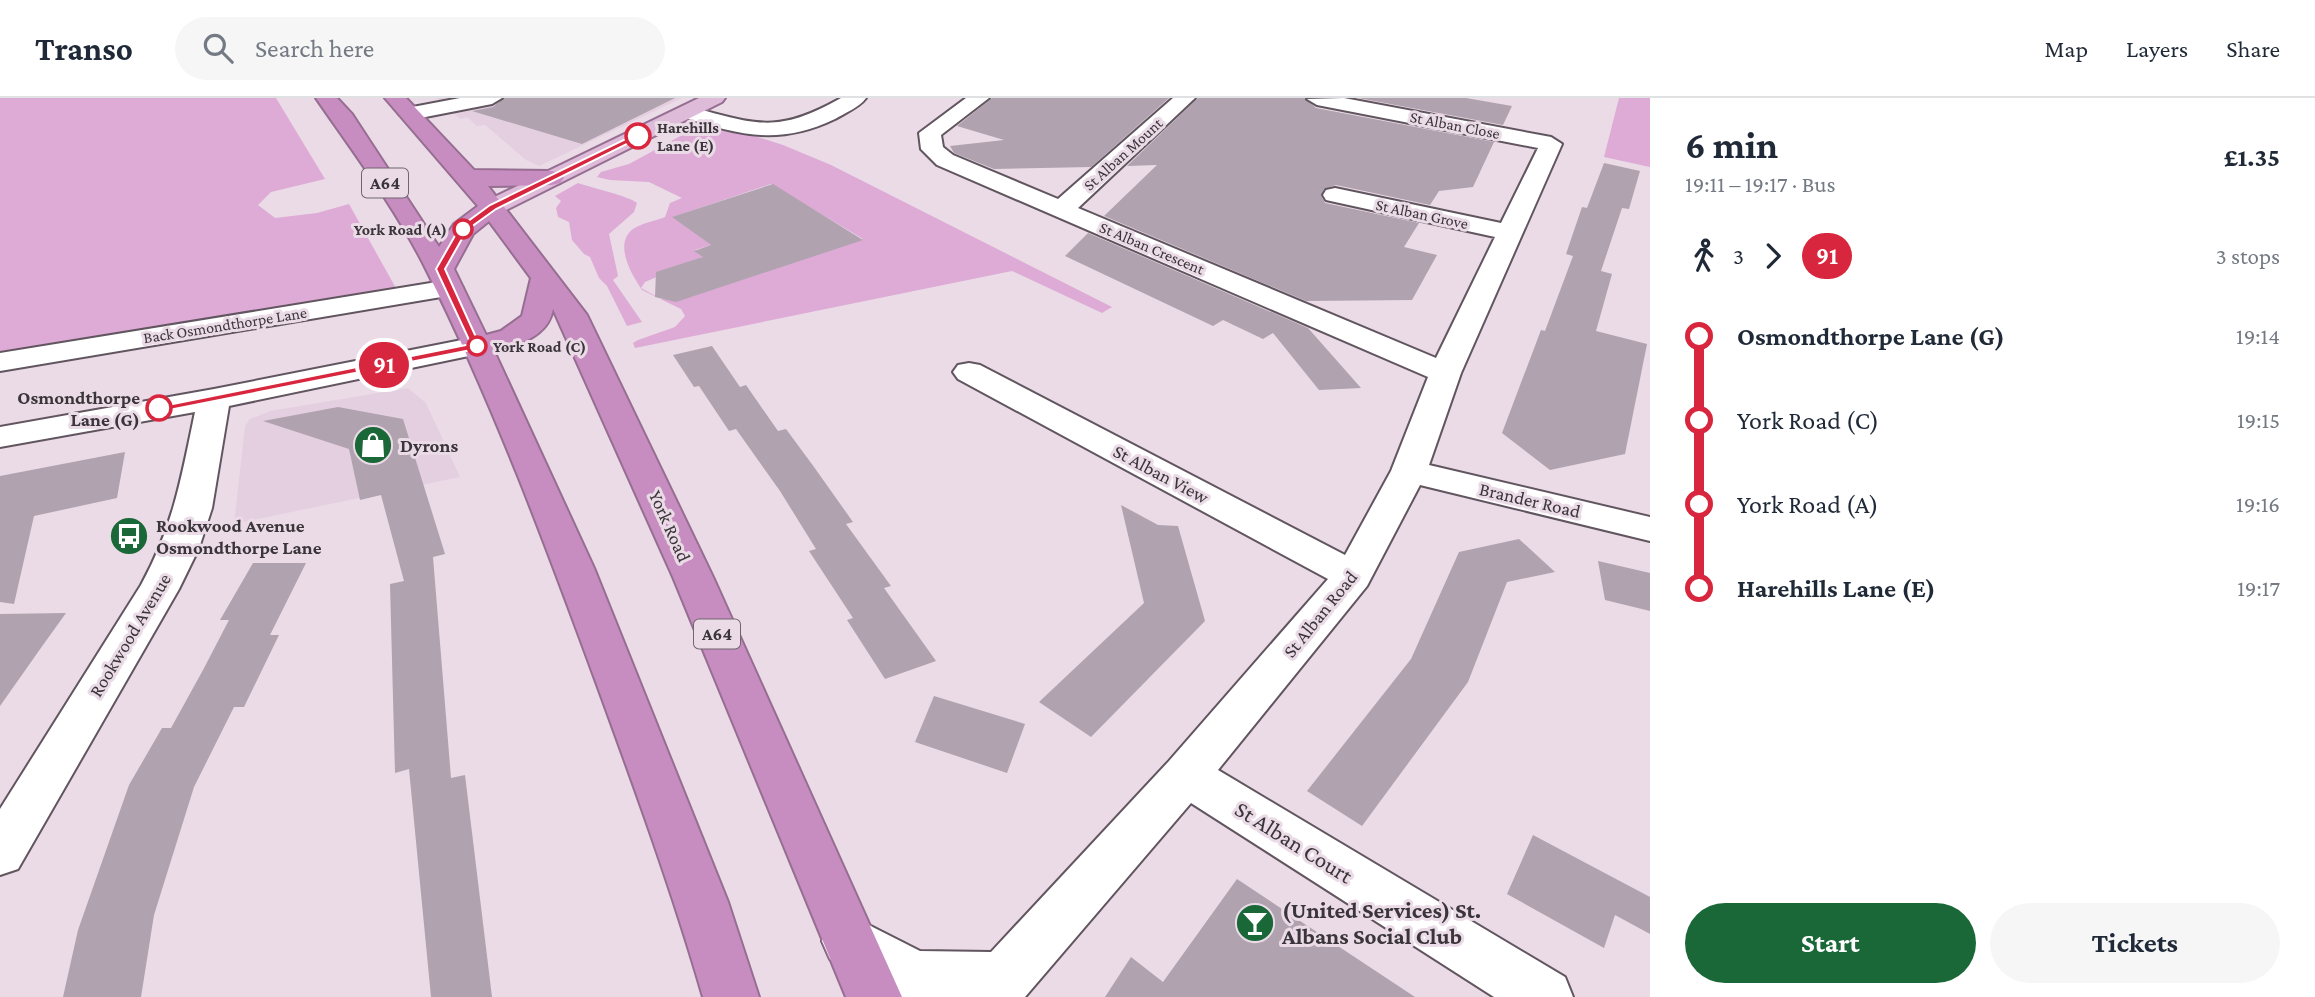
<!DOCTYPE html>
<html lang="en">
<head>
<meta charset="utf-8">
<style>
	:root { --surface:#fff; --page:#f6f6f7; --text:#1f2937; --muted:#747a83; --line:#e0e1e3; --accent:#1a6838 }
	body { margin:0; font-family:"Crimson Pro",serif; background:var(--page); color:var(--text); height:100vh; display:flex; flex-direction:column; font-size:26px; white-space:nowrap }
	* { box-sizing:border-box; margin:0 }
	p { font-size:23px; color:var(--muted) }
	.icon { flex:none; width:38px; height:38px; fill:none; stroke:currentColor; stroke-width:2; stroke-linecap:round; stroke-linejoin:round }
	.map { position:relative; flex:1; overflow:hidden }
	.side { display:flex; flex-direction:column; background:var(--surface); width:665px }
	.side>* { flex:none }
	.badge { padding:0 14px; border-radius:23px; font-size:24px; line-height:46px }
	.map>.badge { position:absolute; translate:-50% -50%; box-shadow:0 0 0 4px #fff }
	.legs { display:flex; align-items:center; gap:10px; height:77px; padding:0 35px; font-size:23px }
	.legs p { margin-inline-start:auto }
	.head { display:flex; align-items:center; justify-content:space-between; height:119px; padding:0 35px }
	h1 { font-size:38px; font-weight:700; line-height:52px }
	.primary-button { display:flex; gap:14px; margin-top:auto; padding:14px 35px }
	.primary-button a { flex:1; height:80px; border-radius:42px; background:var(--accent); color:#fff; font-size:28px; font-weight:700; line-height:80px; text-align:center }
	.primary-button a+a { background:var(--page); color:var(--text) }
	ul { padding:0 35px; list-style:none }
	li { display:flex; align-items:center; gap:24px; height:84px; font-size:26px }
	li i { display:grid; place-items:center; width:10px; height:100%; margin:0 9px; background:currentColor }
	li i::after { content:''; width:18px; height:18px; margin:-9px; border:5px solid; border-radius:50%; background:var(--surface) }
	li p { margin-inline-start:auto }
	li:first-child i { background:linear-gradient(#0000 50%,currentColor 0) }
	li:last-child i { background:linear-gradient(currentColor 50%,#0000 0) }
	header { display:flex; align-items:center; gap:42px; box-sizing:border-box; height:98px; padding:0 35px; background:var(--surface); border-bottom:2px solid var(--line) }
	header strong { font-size:33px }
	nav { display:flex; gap:38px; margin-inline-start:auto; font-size:24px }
	.search { width:490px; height:63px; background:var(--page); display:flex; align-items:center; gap:18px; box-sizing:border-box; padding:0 24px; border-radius:38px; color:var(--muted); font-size:26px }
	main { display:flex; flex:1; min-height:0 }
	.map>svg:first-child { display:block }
	.built { fill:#e4cfe1 }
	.green { fill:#ddabd5; fill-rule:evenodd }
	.building { fill:#b0a2ae }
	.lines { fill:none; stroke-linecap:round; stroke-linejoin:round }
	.minor-casing { stroke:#61555f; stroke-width:4 }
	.major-casing { stroke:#966e91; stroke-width:4 }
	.highway-casing { stroke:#966e91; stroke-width:4 }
	.minor { fill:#fff; fill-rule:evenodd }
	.major { fill:#debbd9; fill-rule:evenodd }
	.highway { fill:#c88dc0; fill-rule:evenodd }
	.line-1 { fill:#d7263d; stroke:#fff; stroke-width:2 }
	.stop-1-dot { fill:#fff; stroke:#d7263d; stroke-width:3.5 }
	.labels { text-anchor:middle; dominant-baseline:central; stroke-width:6; stroke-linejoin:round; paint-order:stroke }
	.far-street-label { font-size:16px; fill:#3a3539; stroke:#eadbe7 }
	.far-stop-label { font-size:16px; font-weight:bold; fill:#3a3539; stroke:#eadbe7; text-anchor:start }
	.shield { fill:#eadbe7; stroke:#6f676d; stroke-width:2 }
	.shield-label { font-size:18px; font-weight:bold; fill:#3a3539 }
	.stop-label { font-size:19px; font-weight:bold; fill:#3a3539; stroke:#eadbe7; text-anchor:end }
	.poi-label { font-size:19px; font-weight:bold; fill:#3a3539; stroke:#eadbe7; text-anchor:start }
	.street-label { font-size:19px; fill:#3a3539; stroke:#eadbe7 }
	.near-street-label { font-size:23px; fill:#3a3539; stroke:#eadbe7 }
	.near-poi-label { font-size:23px; font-weight:bold; fill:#3a3539; stroke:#eadbe7; text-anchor:start }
</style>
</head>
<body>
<header>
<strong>Transo</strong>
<div class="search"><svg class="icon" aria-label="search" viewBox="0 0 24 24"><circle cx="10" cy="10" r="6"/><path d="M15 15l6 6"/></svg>Search here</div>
<nav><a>Map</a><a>Layers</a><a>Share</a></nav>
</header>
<main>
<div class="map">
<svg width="1650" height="899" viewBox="0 0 1650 899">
	<rect width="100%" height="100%" fill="#eadbe7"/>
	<g class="built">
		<path d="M437 0H682L539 68 526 62 485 27 477 28 467 19 460 21Z"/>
		<path d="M408 290 426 305 460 379 234 426 245 328 250 321 270 313Z"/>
	</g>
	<g class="green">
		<path d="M0 0H276L325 81 271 94 258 107 275 120 317 115 349 106 397 192 0 256Z"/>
		<path d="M1619 0H1650V69L1604 59Z"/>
		<path d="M708 23 783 47 831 67 1112 209 1102 215 1012 173 635 250 633 245 638 242 675 229 685 218 681 211 642 192C632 177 613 146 633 131 642 125 655 123 665 119L670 105 682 100 649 84 610 82 597 79 601 74 629 66ZM771 86 863 141 705 194 680 195 661 201 641 190 645 184 703 159 695 152 711 147 673 119Z"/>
		<path d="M578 85C592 90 629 98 637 105L634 114 609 136 618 178 613 182 642 224 627 228 607 188 599 180 590 159 584 156 572 142 569 124 558 119 556 110 561 103 555 98Z"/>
	</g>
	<g class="building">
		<path d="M504 0H675L582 46 472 13 493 9Z"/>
		<path d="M992 0H1169L1091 69 994 71 954 55 950 48 1004 42 957 28Z"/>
		<path d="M1198 0H1305L1316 10 1494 44 1473 89 1439 93 1430 107 1336 87 1324 91 1321 98 1325 105 1419 125 1404 149 1437 157 1412 202 1306 203 1104 118 1157 67 1127 68Z"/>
		<path d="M1358 0H1466L1512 8 1503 27Z"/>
		<path d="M1604 65 1640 73 1629 111 1622 110 1601 173 1612 176 1596 233 1647 246 1625 356 1550 372 1502 335 1541 232 1545 233 1573 158 1566 156 1582 109 1587 110Z"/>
		<path d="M773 86 863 142 676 204 655 199 656 174 703 159 694 153 711 147 672 119Z"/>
		<path d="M1088 135 1308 230 1361 290 1319 292 1273 235 1263 241 1223 222 1213 228 1065 158Z"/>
		<path d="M712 248 740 289 746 287 778 333 786 331 814 369 853 424 846 426 891 488 884 490 936 563 885 581 847 522 853 520 809 453 816 451 780 393 736 331 729 333 699 288 694 289 673 257Z"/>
		<path d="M338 309 403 321 445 456 433 459 451 680 465 677 492 899H431L409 671 395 675 390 486 404 483 381 397 360 402 349 351 263 323Z"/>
		<path d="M125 354 117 400 34 418 14 506 0 504V378Z"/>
		<path d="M1121 407 1158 427 1178 428 1205 523 1091 639 1039 604 1144 505Z"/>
		<path d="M1519 441 1555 474 1507 484 1468 584 1362 728 1307 693 1411 561 1459 454Z"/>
		<path d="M1598 463 1650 475V513L1605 502Z"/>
		<path d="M253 465H306L270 537H279L262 572 244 609H234L194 689 154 817 141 899H63L78 832 129 687 162 630H171L203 572 229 522H220Z"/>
		<path d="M66 515 43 547 0 608V516Z"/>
		<path d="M934 598 1025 626 1007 675 915 644Z"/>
		<path d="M1533 737 1650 799V836L1615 817 1604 850 1507 796Z"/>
		<path d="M1237 781 1415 899H1105L1131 859 1163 884Z"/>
	</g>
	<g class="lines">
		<g class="minor-casing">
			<g id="minor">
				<path d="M460 0H502L492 6 410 22 399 16 402 11Z"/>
				<path d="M841 0H866C860 9 845 15 835 21 777 49 737 36 679 18L675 14 686 8C755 25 774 38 841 0Z"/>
				<path d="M966 0H989L941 37 943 49 953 57 1058 101 1173 0H1195L1078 110 1436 260 1495 139 1335 104 1326 102 1323 97 1326 92 1335 90 1501 125 1538 50 1317 7 1307 1 1344 0 1551 39 1562 46 1461 275 1429 367 1650 419V443L1420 387 1367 488 1218 672 1565 879 1573 899H1494L1191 705 1025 899H898L871 889 830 861 822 843 830 825 849 817 920 853 991 854 1169 663 1328 481 958 281 953 274 958 267 969 265 980 267 1345 457 1391 373 1428 279 937 67 921 51 919 35Z"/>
				<path d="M449 182 459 184 463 190 459 196 0 273V255Z"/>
				<path d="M477 239 488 242 492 248 488 254 229 308 212 410 199 450 179 491 18 771 0 777V711L141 487C174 426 181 381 195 314L0 349V329L214 291Z"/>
			</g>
		</g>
		<g class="major-casing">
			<path id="major" d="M699 0H725L722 4 502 114H484L481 109 484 104Z"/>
		</g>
		<g class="highway-casing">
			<path id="highway" d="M316 0H337L352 16 439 149 454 126 478 108 385 0H406L474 72 552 73 560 75 564 80 560 85 552 87 488 88 587 217 713 479 902 899H846L673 479 553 211C548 239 518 247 494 253L594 470 728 804 759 899H703C672 792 634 688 596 584 545 445 493 305 427 173 397 112 354 55 316 0ZM489 123 531 180 522 218 501 233 486 237 454 171 473 136Z"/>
		</g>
		<use href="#minor" class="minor"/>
		<use href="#major" class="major"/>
		<use href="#highway" class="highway"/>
	</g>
	<path class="line-1" d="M638 35 641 39 496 111 467 132 445 171 481 250 159 314 153 310 471 246 436 171 460 129 490 107Z"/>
	<defs>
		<g id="shop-disc" transform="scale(2.0125)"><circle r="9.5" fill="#1a6838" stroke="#eadbe7"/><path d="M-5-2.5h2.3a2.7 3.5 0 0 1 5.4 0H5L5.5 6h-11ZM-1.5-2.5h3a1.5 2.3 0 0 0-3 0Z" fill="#fff"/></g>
		<g id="bus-disc" transform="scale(2.0125)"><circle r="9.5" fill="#1a6838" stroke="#eadbe7"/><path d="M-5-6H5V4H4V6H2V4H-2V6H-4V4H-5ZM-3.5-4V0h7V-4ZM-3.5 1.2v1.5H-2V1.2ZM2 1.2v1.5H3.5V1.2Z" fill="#fff"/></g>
		<g id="bar-disc" transform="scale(2.0125)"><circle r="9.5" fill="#1a6838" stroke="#eadbe7"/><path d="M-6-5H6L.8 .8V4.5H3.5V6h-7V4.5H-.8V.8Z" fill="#fff"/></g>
	</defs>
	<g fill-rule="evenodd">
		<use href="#shop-disc" x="373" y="347"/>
		<use href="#bus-disc" x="129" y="438"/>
		<use href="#bar-disc" x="1255" y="825"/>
	</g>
	<g class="stop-1-dot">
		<circle cx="638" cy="38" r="12"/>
		<circle cx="463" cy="131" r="9"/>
		<circle cx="477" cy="248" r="9"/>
		<circle cx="159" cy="310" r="12"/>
	</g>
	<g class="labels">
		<g class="far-street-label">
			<text transform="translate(1455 27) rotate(11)">St Alban Close</text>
			<text transform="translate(1123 56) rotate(-42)">St Alban Mount</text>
			<text transform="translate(1422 116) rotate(12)">St Alban Grove</text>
			<text transform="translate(1152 150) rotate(23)">St Alban Crescent</text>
			<text transform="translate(225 227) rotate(-9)">Back Osmondthorpe Lane</text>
		</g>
		<g class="far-stop-label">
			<text x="657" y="29">Harehills<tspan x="657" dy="18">Lane (E)</tspan></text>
			<text x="447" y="131" text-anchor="end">York Road (A)</text>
			<text x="493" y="248">York Road (C)</text>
		</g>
		<g class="shield">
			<rect x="362" y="70.5" width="46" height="29" rx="5"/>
			<rect x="694" y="521.5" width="46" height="29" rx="5"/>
		</g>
		<g class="shield-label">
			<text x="385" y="85">A64</text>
			<text x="717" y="536">A64</text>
		</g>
		<g class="stop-label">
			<text x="140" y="299">Osmondthorpe<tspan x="140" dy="22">Lane (G)</tspan></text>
		</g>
		<g class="poi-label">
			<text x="400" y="347">Dyrons</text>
			<text x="156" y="427">Rookwood Avenue<tspan x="156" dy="22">Osmondthorpe Lane</tspan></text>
		</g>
		<g class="street-label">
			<text transform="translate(1161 376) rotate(28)">St Alban View</text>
			<text transform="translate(1530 402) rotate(13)">Brander Road</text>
			<text transform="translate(670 428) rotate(66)">York Road</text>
			<text transform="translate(1320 516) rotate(-51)">St Alban Road</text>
			<text transform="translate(130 537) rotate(-59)">Rookwood Avenue</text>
		</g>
		<g class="near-street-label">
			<text transform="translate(1294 744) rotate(32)">St Alban Court</text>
		</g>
		<g class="near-poi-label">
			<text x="1282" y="812">(United Services) St.<tspan x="1282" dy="26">Albans Social Club</tspan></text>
		</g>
	</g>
</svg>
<b class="badge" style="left:384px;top:267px;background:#d7263d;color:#fff">91</b>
</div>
<section class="side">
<div class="head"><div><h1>6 min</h1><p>19:11 – 19:17 · Bus</p></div><b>£1.35</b></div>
<div class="legs"><svg class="icon" aria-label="walk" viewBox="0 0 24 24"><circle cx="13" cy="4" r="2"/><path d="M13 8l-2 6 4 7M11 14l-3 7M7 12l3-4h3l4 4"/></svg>3<svg class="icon" aria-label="forward" viewBox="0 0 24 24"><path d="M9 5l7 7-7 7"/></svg><b class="badge" style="background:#d7263d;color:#fff">91</b><p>3 stops</p></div>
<ul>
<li><i style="color:#d7263d"></i><b>Osmondthorpe Lane (G)</b><p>19:14</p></li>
<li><i style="color:#d7263d"></i><span>York Road (C)</span><p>19:15</p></li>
<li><i style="color:#d7263d"></i><span>York Road (A)</span><p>19:16</p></li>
<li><i style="color:#d7263d"></i><b>Harehills Lane (E)</b><p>19:17</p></li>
</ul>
<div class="primary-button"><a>Start</a><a>Tickets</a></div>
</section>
</main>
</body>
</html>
